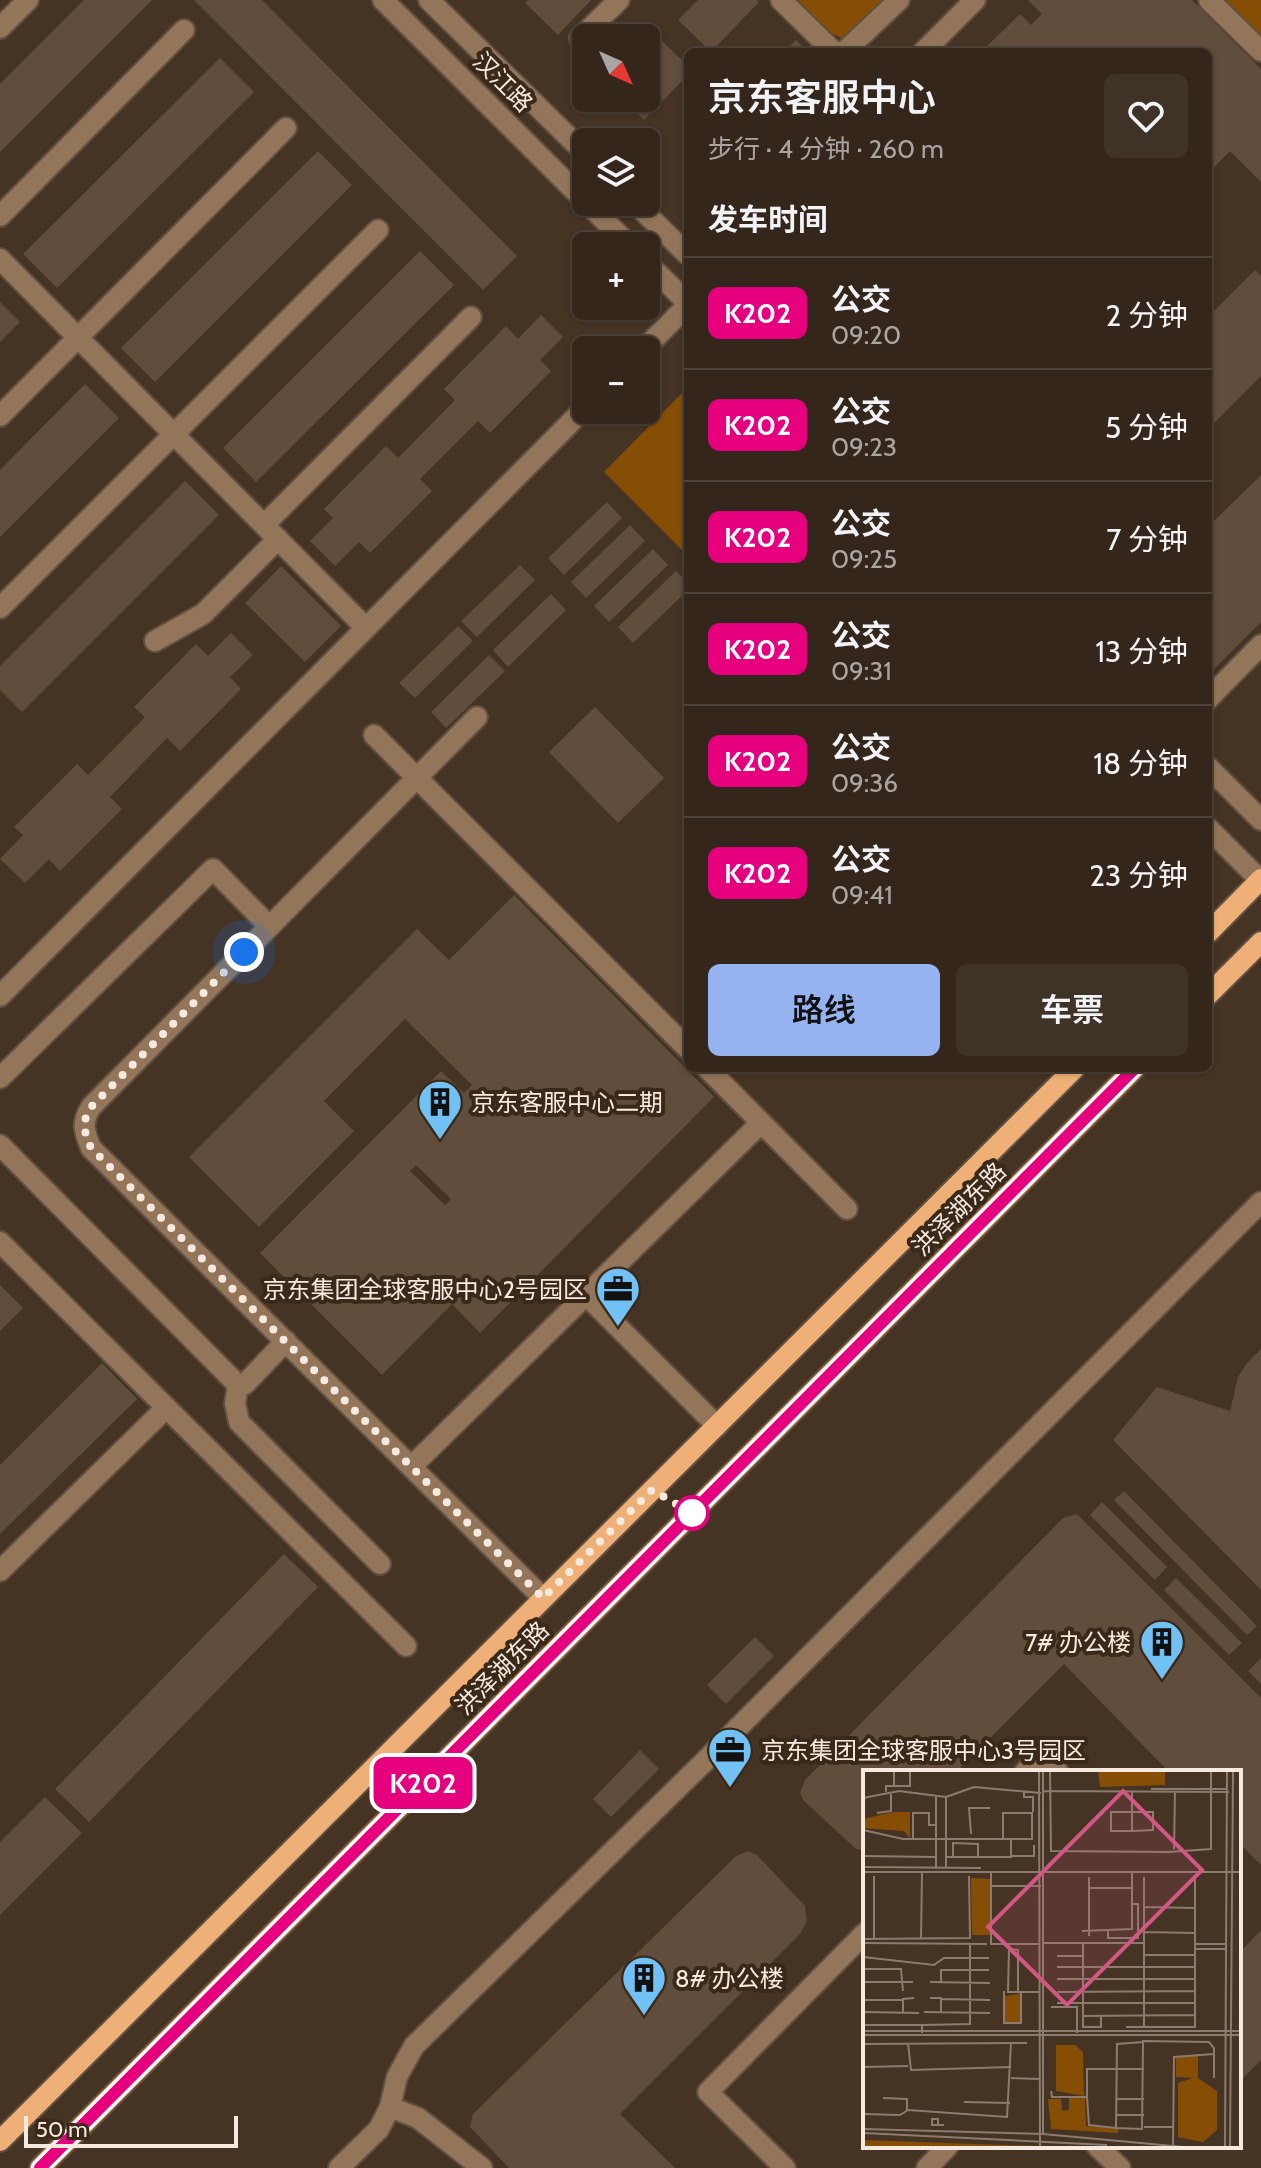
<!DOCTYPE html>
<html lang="zh">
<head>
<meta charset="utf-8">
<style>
	:root { --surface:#34261a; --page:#3f3227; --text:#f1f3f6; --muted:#a9a5a2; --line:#4e4339; --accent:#95b2f1 }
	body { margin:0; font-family:Cabin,"Noto Sans SC",sans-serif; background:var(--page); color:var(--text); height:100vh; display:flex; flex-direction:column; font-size:30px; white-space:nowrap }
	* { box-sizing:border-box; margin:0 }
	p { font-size:26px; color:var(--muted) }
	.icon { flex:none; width:44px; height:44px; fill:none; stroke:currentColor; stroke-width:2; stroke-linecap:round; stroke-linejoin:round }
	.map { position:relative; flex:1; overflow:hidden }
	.details { position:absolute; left:684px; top:48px; width:528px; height:1024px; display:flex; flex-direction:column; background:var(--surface); border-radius:12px; box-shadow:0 2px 6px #0004,0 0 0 2px var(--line) }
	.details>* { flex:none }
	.badge { padding:0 16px; border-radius:12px; font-size:28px; line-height:52px }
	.needle { width:52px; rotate:135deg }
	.buttons { position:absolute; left:572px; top:24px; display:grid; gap:16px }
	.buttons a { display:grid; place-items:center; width:88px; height:88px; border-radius:12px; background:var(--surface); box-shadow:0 2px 6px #0004,0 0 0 2px var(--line); font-size:40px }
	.scale { position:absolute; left:24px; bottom:20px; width:214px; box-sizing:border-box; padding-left:8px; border:4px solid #f6eae0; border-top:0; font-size:22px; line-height:28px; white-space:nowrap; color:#f6eae0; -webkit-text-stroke:6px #3a2919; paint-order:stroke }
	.you { position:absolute; width:40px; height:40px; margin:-20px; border:6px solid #fff; border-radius:50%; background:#1a73e8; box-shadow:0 0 0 12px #1a73e833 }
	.map>.badge { position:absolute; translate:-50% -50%; box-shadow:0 0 0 4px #fff }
	h2 { padding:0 24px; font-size:30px; line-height:72px }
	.round { display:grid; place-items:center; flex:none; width:84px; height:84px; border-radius:12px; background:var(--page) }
	.head { display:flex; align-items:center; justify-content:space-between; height:136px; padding:0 24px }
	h1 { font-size:38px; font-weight:600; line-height:60px }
	.cta { display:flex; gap:16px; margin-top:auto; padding:16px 24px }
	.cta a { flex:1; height:92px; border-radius:12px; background:var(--accent); color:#111; font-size:32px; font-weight:600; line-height:92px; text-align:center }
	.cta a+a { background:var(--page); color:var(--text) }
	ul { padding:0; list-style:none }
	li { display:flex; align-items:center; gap:24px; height:112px; padding:0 24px; border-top:2px solid var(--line) }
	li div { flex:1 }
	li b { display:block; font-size:30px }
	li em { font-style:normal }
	li .badge { min-width:88px; font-weight:700; text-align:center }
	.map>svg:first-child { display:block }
	.green { fill:#864e05 }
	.building { fill:#604d3c; fill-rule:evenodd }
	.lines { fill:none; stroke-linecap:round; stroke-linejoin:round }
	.minor-casing { stroke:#615041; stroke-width:24 }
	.major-casing { stroke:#615041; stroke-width:24 }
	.minor { stroke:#937559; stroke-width:20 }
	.major { stroke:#eeb076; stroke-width:20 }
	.line-casing { stroke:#fff; stroke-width:18 }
	.line { stroke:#e6007e; stroke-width:12 }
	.walk { stroke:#f6eae0; stroke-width:8; stroke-dasharray:0 14.4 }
	.stop-dot { fill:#fff; stroke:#e6007e; stroke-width:4 }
	.labels { text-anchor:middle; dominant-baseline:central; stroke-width:8; stroke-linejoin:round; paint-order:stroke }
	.street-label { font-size:24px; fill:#f6eae0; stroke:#3a2919 }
	.poi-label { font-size:24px; fill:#f6eae0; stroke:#3a2919; text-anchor:start }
	.inset-road { fill:none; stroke:#8c7c6f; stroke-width:2 }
	.view { fill:#d25783; fill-opacity:0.15; stroke:#d25783; stroke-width:4 }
	.inset-edge { fill:none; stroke:#f6eae0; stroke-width:4 }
</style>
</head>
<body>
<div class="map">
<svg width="1261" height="2168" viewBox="0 0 1261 2168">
	<rect width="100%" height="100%" fill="#453323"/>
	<g class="green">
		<path d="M798 0H890L850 36 843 39 830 32Z"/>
		<path d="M1215 0H1261V46Z"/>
		<path d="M688 387V556L604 472Z"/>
	</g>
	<g class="building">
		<path d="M84 0H152L0 152V84Z"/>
		<path d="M194 0H262L517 256 483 290Z"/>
		<path d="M528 0H591L558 35 525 3Z"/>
		<path d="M698 0H757L759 2 711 52 678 20Z"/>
		<path d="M1028 0H1192L1261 69V182L1230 151 1208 174V52H981L1020 14 1031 25 1042 14Z"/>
		<path d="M660 39 688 66V75L644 120 622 98H646V53Z"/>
		<path d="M796 40 808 52H784Z"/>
		<path d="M220 58 254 92 57 288 23 254Z"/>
		<path d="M318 151 352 185 155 382 121 348Z"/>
		<path d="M420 251 454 285 256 482 223 448Z"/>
		<path d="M1255 270 1261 276V376L1208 429V317Z"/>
		<path d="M0 302 20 322 0 342Z"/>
		<path d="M541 315 563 337 540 360 551 371 490 433 478 421 420 479 432 491 370 553 359 542 335 566 310 541 333 518 324 509 386 446 398 458 455 400 444 389 506 326 518 339Z"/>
		<path d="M85 384 119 418 0 537V470Z"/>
		<path d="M1261 475V622L1208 675V519L1212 523Z"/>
		<path d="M185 481 219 515 22 712 0 690V666Z"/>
		<path d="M607 502 622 518 564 575 548 558Z"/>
		<path d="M630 525 645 541 586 598 571 582Z"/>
		<path d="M653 549 668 565 609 622 594 606Z"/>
		<path d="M520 565 535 580 477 637 461 621Z"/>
		<path d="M281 566 341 626 305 662 245 603Z"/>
		<path d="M676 571 688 583V590L633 643 618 627Z"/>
		<path d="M551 594 566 610 508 667 493 650Z"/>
		<path d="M458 626 473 641 415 698 399 683Z"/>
		<path d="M231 633 253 655 230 677 241 689 180 751 167 738 110 797 122 809 60 871 49 859 25 883 0 859 23 835 14 827 77 764 88 775 145 717 134 707 196 644 208 656Z"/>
		<path d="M489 655 505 671 446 728 431 712Z"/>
		<path d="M595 707 664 778 618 823 549 752Z"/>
		<path d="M514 895 714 1097 480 1333 452 1304 382 1375 260 1253 441 1071 464 1093 472 1085 405 1019 324 1101 354 1131 259 1227 189 1157 417 929 449 960ZM416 1165 451 1199 445 1205 410 1171Z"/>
		<path d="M0 1285 23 1308 0 1331Z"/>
		<path d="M1261 1349V1590L1113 1440 1157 1387 1230 1411 1238 1377 1247 1363Z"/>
		<path d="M102 1363 137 1399 0 1534V1465Z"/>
		<path d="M1124 1491 1257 1626 1247 1635 1114 1500Z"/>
		<path d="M1102 1502 1167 1567 1155 1580 1090 1515Z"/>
		<path d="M1077 1514 1261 1698V1865L1239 1843V1772H1169L1064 1664 956 1772H865V1850L856 1849 804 1801 800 1793 805 1780 1063 1518Z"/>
		<path d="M284 1554 318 1587 89 1822 55 1789Z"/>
		<path d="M1176 1578 1242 1643 1229 1655 1164 1590Z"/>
		<path d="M755 1637 774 1656 726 1704 707 1685Z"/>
		<path d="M1261 1658V1684L1248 1671Z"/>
		<path d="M640 1750 659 1769 611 1817 593 1799Z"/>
		<path d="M45 1797 82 1833 0 1915V1842Z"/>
		<path d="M748 1851 757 1855 805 1906 807 1921 800 1934 620 2114 675 2168H509L470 2127 473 2114 736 1856Z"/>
		<path d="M1261 1930V2060L1239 2082V1953Z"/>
	</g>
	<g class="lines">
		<g class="minor-casing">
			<g id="minor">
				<path d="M383 0 586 202"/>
				<path d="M429 0 586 154"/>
				<path d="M781 0 833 51 839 52"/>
				<path d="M1209 0 1261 51"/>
				<path d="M0 28 28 0"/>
				<path d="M580 38 619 0"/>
				<path d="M844 52 899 0"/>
				<path d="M923 52 975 0"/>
				<path d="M586 202 630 246"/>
				<path d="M634 202 688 255"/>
				<path d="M0 216 184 30"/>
				<path d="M0 259 366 628 0 996"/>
				<path d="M646 262 688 303"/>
				<path d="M643 350 688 305"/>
				<path d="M0 416 286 128"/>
				<path d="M264 525 471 317"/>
				<path d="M0 608 378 230"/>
				<path d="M366 628 586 407"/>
				<path d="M155 641 203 614 278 539"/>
				<path d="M1208 699 1261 645"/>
				<path d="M477 717 91 1107C81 1123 84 1131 91 1148L543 1598"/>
				<path d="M374 735 688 1049"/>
				<path d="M1208 767 1261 820"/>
				<path d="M1208 828 1261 881"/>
				<path d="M707 1068 847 1209"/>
				<path d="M0 1078 213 869 269 926"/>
				<path d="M0 1145 238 1385 245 1384 286 1341"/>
				<path d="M0 1242 406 1646"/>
				<path d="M586 1295 717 1426"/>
				<path d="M238 1385 235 1403 239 1422 380 1564"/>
				<path d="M412 1466 761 1123"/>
				<path d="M0 1571 166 1408"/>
				<path d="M1025 1772 1041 1755 1058 1772"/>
				<path d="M390 2107 418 2118 482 2168"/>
				<path d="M1097 2146 1120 2168"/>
				<path d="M339 2168 379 2129 390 2107 397 2077 414 2046 705 1761 1261 1202"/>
				<path d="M785 2168 708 2092 865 1933"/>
				<path d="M927 2168 948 2146"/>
			</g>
		</g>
		<g class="major-casing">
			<g id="major">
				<path d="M1208 933 1261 879"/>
				<path d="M1208 995 1261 942"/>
				<path d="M0 2141 1075 1068"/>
				<path d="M40 2168 1135 1068"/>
			</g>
		</g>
		<use href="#minor" class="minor"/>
		<use href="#major" class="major"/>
	</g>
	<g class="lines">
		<g class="line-casing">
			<path id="line" d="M40 2168 1135 1068"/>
		</g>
		<use href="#line" class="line"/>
		<path class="walk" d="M244 952 91 1107C81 1123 84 1131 91 1148L543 1598 652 1490 692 1513"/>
	</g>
	<defs>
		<g id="building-pin" transform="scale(2.3)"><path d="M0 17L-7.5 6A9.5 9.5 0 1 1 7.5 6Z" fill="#71c1f5" stroke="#3a2919"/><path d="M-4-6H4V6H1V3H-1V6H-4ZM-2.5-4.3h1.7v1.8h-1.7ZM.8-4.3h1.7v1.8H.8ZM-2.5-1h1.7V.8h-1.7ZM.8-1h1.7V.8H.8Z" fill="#111"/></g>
		<g id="office-pin" transform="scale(2.3)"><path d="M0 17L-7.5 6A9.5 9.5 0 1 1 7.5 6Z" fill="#71c1f5" stroke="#3a2919"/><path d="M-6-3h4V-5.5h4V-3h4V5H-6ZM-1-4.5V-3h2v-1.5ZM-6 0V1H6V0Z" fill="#111"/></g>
	</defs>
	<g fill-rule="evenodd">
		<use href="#building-pin" x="440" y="1102"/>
		<use href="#office-pin" x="618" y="1289"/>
		<use href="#building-pin" x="1162" y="1642"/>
		<use href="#office-pin" x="730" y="1750"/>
		<use href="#building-pin" x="644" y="1978"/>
	</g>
	<circle class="stop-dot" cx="692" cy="1513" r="16"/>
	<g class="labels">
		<g class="street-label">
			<text transform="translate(503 82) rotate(45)">汉江路</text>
			<text transform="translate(959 1209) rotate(-45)">洪泽湖东路</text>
			<text transform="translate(502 1668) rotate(-45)">洪泽湖东路</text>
		</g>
		<g class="poi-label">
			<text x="471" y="1102">京东客服中心二期</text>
			<text x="587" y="1289" text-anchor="end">京东集团全球客服中心2号园区</text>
			<text x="1131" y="1642" text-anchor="end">7# 办公楼</text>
			<text x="761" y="1750">京东集团全球客服中心3号园区</text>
			<text x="675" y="1978">8# 办公楼</text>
		</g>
	</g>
	<g transform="translate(863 1770)">
		<rect width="378" height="378" fill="#453323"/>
		<path d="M235 1H302V15L237 17ZM30 42H47V68L41 61 0 58V49ZM108 108 128 109V165H109ZM157 224V253H142V226ZM193 275H212L220 282 221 326 193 321ZM313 286H335V308L354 321V360L340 372 315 367V313L330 308 313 307ZM206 328H222L223 356 255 359V363L188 359 185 329H198L199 341 206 340ZM0 370 173 376V377H0Z" fill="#864e05"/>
		<path class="inset-road" d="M176 1 177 377M187 1 188 81 305 82 348 79V1M31 16H47V1M288 19H363M180 21 366 22M269 21V61H248V42H290V60L269 61M23 22V16H31V1M161 22V27H170V42M73 27V99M0 28 36 21 83 27 111 17 178 23M83 28V97M14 43 28 41V22M0 60 40 69H169V43H140V69M108 64 106 38H127M50 69V43H66V55H73M311 79 312 21M0 86 73 87M148 86H171V75M83 87H148V69M90 87V73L115 74V87M0 97 118 98M0 102H378M128 102V174H177M226 107V166M281 107V173H220V246L332 245V107M128 116H178M226 118H269M378 118V197M281 137 332 138M219 161 269 159V102M245 161V168H275V134H269M281 162 332 163M0 169 107 168 106 106M11 169V106M58 169 59 103M0 173 124 174M180 173H220M332 174H364M332 179H364M281 185H332M194 186H220M0 187 71 195 81 188H126M194 197H332M0 199H38L40 221M194 209H331M0 212H50M67 212 127 213M78 212V200H126M141 221V253H158V221M155 221V180L146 179 145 222H177M194 222 332 221M67 228H78V242M78 229 127 230M0 230H40M194 233H332M188 237H214V263M0 242 56 243M40 242V229L51 228M61 242 127 243M220 246V257H238V246M0 255H59M263 257H332V244M281 257V173M0 261H378M59 263V255L107 254V173M0 265H378M279 271 346 272 351 278V308M45 273 48 300 148 297M0 274 164 273M0 297 45 296M148 308 177 309M188 321 189 327H224L226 355 253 358 279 359 280 272 254 274 253 358M224 327V299H281M20 328 44 329V340M253 329H281M101 332 147 333M0 344 37 345 45 340 144 347 148 273M253 345H281M75 355V349H69V355H81M281 357H310M0 359 180 364 321 377M0 363 244 375M180 363V1M310 375 311 287 351 284M362 377 364 1M367 377 370 1"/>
		<path class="view" d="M260 21 339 100 204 235 125 157Z"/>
		<rect width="378" height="378" class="inset-edge"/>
	</g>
</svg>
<div class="buttons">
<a><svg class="needle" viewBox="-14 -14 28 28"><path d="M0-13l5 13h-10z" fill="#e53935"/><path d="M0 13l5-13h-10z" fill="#a9a5a2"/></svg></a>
<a><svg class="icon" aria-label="layers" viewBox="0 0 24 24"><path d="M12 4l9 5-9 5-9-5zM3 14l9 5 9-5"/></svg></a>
<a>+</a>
<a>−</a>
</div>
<div class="scale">50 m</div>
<div class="you" style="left:244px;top:952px"></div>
<b class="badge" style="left:423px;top:1783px;background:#e6007e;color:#fff">K202</b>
<section class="details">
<div class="head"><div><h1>京东客服中心</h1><p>步行 · 4 分钟 · 260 m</p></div><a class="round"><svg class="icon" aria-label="heart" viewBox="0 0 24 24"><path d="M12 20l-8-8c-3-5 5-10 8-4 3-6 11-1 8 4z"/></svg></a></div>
<h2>发车时间</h2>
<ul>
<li><span class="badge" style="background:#e6007e;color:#fff">K202</span><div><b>公交</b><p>09:20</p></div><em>2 分钟</em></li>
<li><span class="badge" style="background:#e6007e;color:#fff">K202</span><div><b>公交</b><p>09:23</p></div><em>5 分钟</em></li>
<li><span class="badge" style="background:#e6007e;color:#fff">K202</span><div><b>公交</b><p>09:25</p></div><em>7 分钟</em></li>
<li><span class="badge" style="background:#e6007e;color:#fff">K202</span><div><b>公交</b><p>09:31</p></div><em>13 分钟</em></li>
<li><span class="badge" style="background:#e6007e;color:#fff">K202</span><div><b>公交</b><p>09:36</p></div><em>18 分钟</em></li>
<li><span class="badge" style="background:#e6007e;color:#fff">K202</span><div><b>公交</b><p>09:41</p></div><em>23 分钟</em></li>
</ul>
<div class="cta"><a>路线</a><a>车票</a></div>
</section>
</div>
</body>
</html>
